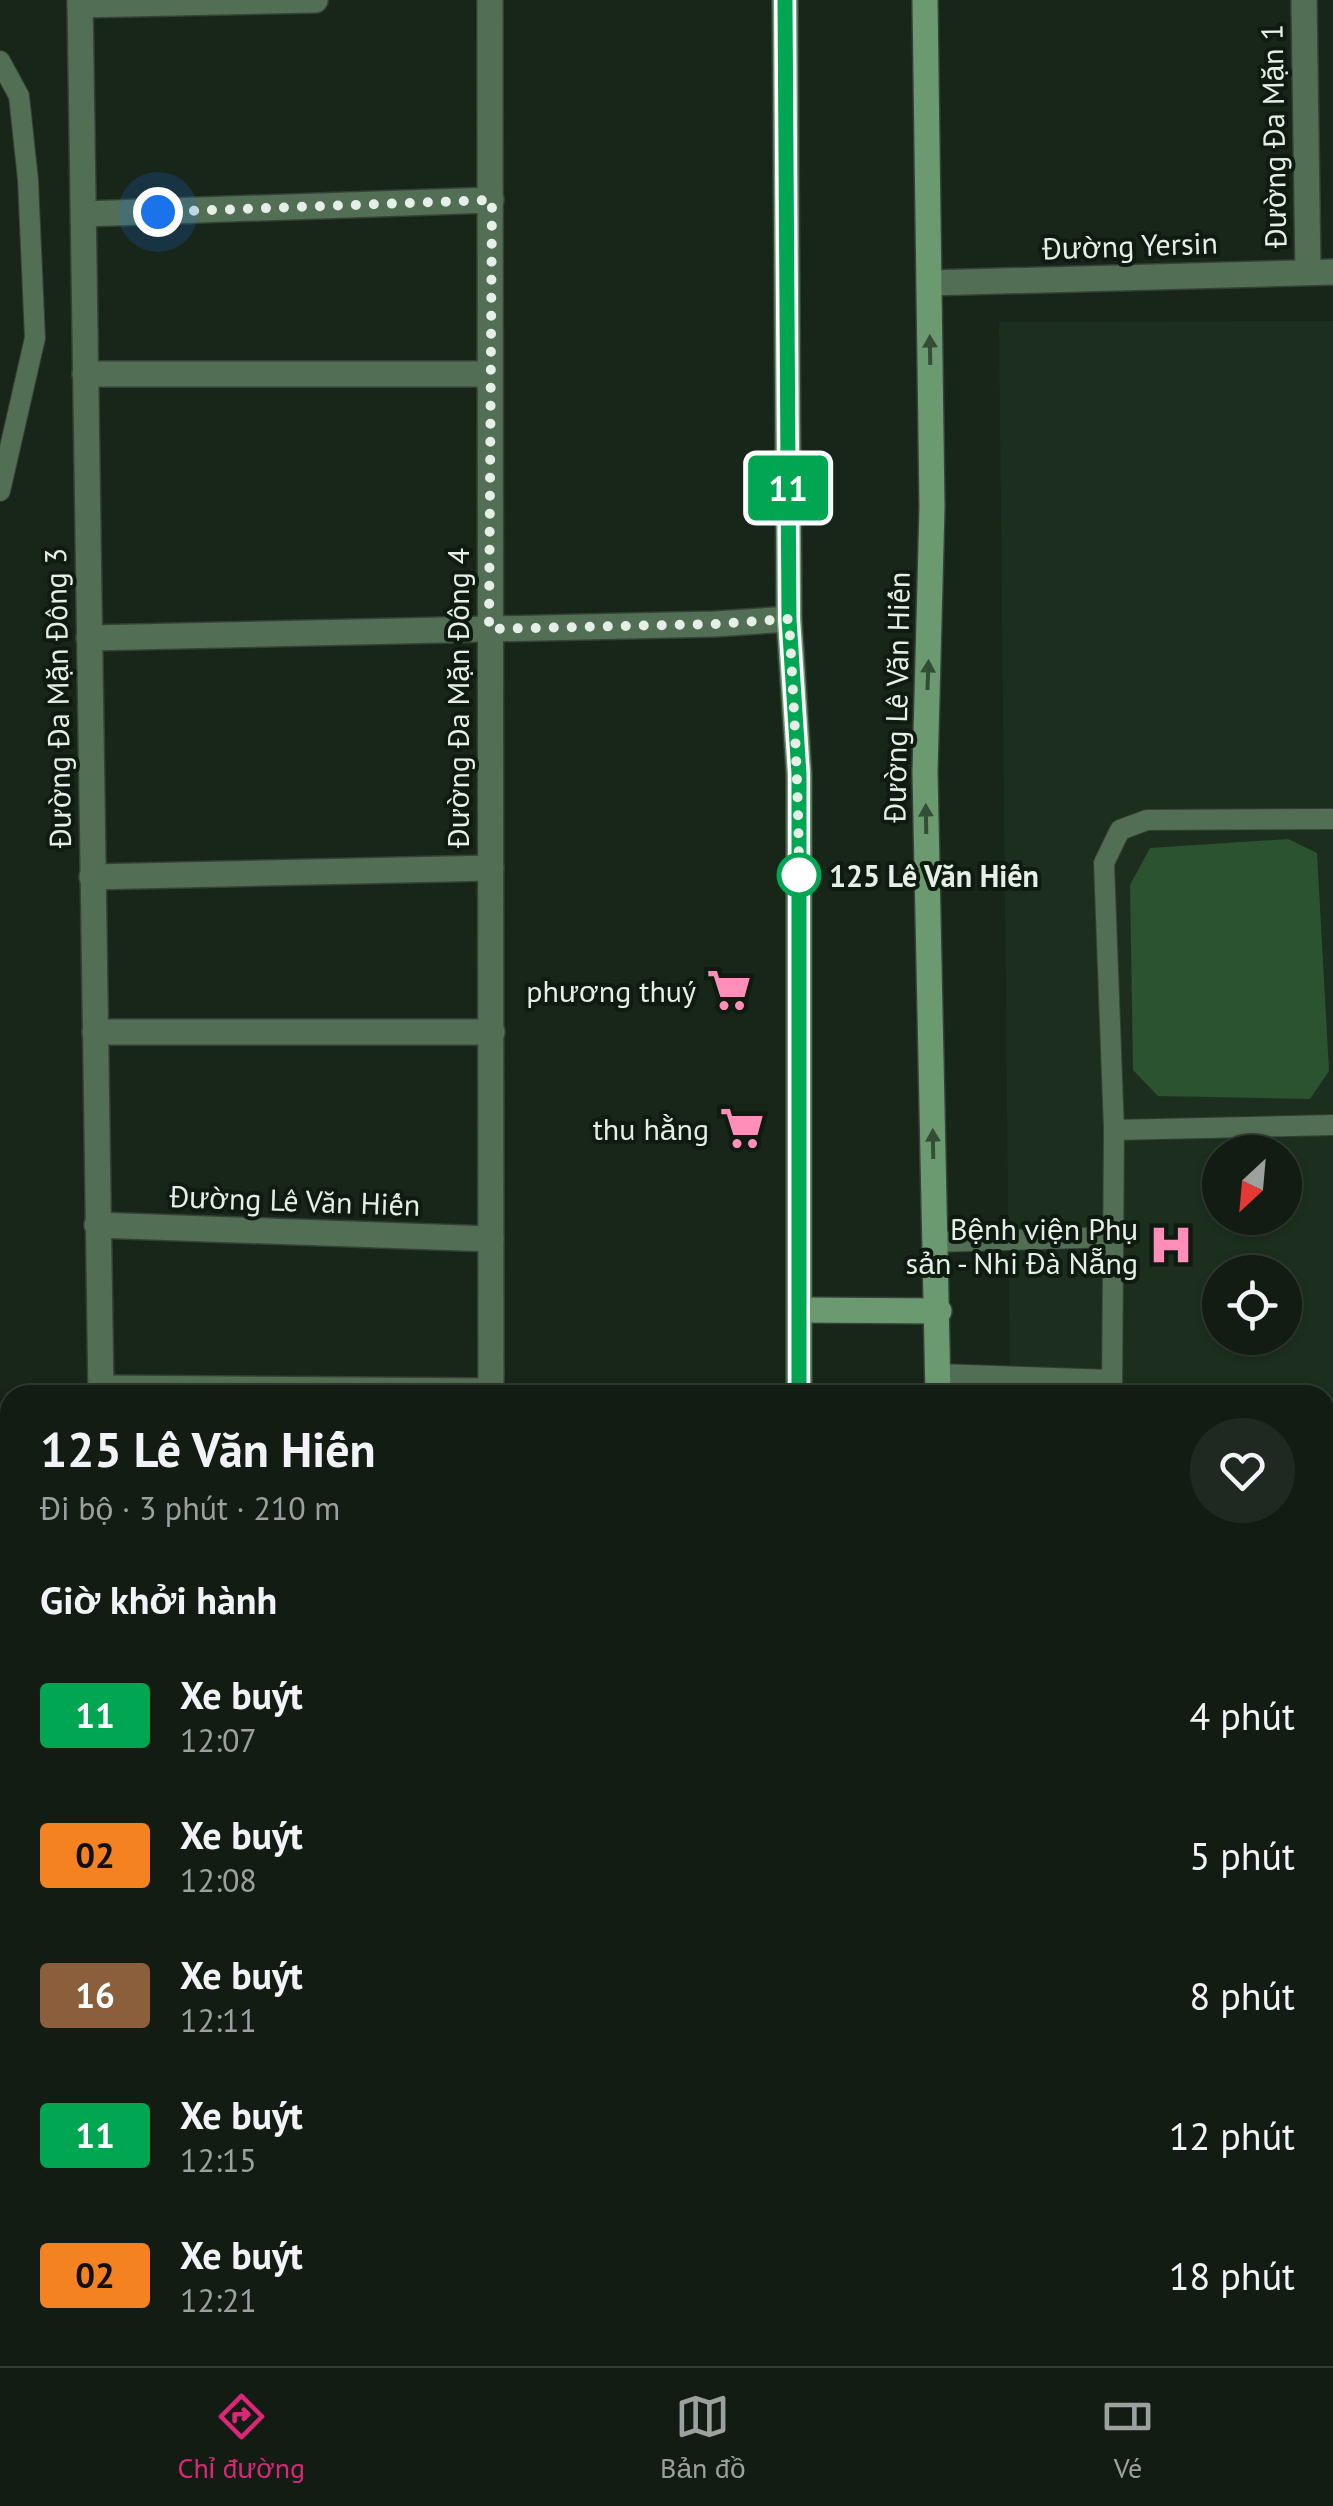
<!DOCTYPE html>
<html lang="vi">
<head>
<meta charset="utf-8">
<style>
	:root { --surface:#121c13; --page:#1f2921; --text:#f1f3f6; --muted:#9ca1a0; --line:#313a33; --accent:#db2777 }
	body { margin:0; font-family:"PT Sans",sans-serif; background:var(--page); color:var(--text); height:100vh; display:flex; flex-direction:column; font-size:38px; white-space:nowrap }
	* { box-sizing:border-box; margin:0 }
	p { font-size:32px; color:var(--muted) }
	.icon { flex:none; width:55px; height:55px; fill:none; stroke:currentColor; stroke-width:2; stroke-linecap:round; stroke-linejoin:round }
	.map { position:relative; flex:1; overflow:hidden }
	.drawer { position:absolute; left:0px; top:1385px; width:1335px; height:982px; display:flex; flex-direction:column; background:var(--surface); border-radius:30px 30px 0 0; box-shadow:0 2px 8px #0004,0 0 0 2px var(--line) }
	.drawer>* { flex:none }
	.badge { padding:0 20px; border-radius:8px; font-size:35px; line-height:65px }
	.needle { width:65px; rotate:206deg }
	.buttons { position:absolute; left:1202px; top:1135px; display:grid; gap:20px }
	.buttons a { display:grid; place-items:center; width:100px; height:100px; border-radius:50%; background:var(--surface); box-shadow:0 2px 8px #0004,0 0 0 2px var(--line); font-size:50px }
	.you { position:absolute; width:50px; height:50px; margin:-25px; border:8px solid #fff; border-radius:50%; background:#1a73e8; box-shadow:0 0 0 15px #1a73e833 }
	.map>.badge { position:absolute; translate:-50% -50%; box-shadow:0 0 0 5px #fff }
	h2 { padding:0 40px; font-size:38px; line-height:90px }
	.round { display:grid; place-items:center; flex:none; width:105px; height:105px; border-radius:52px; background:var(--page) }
	.head { display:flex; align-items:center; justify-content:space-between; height:170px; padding:0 40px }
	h1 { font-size:48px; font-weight:800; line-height:75px }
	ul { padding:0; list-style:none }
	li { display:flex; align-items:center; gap:30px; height:140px; padding:0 40px }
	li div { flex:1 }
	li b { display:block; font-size:38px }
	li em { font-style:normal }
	li .badge { min-width:110px; font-weight:700; text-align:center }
	.tab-bar { display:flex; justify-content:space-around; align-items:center; height:140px; border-top:2px solid var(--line); background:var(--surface); font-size:28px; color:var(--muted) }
	.tab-bar a { display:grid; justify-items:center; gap:5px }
	.tab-bar .current { color:var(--accent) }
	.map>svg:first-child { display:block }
	.built { fill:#1c2f1e; fill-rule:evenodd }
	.green { fill:#2b532f }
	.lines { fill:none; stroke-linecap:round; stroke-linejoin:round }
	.service-casing { stroke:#354136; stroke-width:22 }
	.minor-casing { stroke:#354136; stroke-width:28 }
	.secondary-casing { stroke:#354136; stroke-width:28 }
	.service { stroke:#526e54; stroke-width:20 }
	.minor { stroke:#526e54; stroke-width:25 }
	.secondary { stroke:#6c9a70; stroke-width:25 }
	.oneway { fill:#344e36 }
	.line-casing { stroke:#fff; stroke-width:22 }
	.line { stroke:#00a651; stroke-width:15 }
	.walk { stroke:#e6efe7; stroke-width:10; stroke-dasharray:0 18 }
	.stop-dot { fill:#fff; stroke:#00a651; stroke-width:5 }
	.labels { text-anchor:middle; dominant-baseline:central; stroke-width:8; stroke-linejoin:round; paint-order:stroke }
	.street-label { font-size:30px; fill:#e6efe7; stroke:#0f1b10 }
	.stop-label { font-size:30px; font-weight:bold; fill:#e6efe7; stroke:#0f1b10; text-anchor:start }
	.poi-label { font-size:30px; fill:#e6efe7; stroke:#0f1b10; text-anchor:end }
</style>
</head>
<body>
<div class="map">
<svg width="1333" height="2366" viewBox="0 0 1333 2366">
	<rect width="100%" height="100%" fill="#182519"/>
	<path class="built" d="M1333 321V2127H1325V1395H1010L999 322ZM1220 1152H1285V1218H1220ZM1220 1272H1285V1338H1220Z"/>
	<g class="green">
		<path d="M1288 839 1317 853 1329 1071 1310 1099 1158 1096 1133 1070 1130 885 1150 848Z"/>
		<path d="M1325 1524 1333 1528V1777H1325Z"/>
	</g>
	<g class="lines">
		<g class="service-casing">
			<g id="service">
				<path d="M0 61 19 96 28 180 35 338 0 491"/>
				<path d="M1114 1130 1333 1125"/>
				<path d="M936 1242 1115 1237"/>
				<path d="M938 1374 1112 1380"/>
				<path d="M1112 1395 1114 1130 1104 863 1120 830 1147 820 1333 819"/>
				<path d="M1325 1479H1333"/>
				<path d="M1325 1843H1333"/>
				<path d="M0 1852H10"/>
				<path d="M94 2366V2358"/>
				<path d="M406 2366V2358"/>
			</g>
		</g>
		<g class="minor-casing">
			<g id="minor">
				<path d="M80 0 101 1395"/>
				<path d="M490 0 491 1395"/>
				<path d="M1304 0 1308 272"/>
				<path d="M80 5 315 0"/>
				<path d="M84 214 491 200"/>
				<path d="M929 283 1333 272"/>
				<path d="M85 374H489"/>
				<path d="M89 638 715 624 789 619"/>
				<path d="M92 877 491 868"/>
				<path d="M95 1032H492"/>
				<path d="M97 1225 491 1239"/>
				<path d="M101 1388 491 1391"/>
				<path d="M1325 2268 1333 2267"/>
			</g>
		</g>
		<g class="secondary-casing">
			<g id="secondary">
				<path d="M785 0 789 619 799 774V1395"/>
				<path d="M925 0 932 507 925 772 938 1395"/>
				<path d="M800 1310 939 1311"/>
				<path d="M794 2366V2358"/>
				<path d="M931 2366V2358"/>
			</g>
		</g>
		<use href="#service" class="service"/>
		<use href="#minor" class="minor"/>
		<use href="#secondary" class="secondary"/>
	</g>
	<defs><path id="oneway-solid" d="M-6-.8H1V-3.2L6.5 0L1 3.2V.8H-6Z" transform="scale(2.5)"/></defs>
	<g class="oneway">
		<use href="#oneway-solid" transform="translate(930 350) rotate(-91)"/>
		<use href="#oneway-solid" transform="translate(928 675) rotate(-88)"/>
		<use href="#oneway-solid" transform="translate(926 819) rotate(-91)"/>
		<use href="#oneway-solid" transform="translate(933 1144) rotate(-91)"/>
	</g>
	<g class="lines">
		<g class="line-casing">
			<path id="line" d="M785 0 789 619 799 774V1395"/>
		</g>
		<use href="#line" class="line"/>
		<path class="walk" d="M158 212 492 200 489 629 715 624 789 619C794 708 799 796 799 885V875"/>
	</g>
	<defs>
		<g id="supermarket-bare" transform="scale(3.45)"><path d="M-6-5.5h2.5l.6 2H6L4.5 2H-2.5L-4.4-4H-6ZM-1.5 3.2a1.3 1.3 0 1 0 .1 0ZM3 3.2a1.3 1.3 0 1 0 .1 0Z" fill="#ff8eb9" stroke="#0f1b10" stroke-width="2.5" paint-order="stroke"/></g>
		<g id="hospital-bare" transform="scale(3.45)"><path d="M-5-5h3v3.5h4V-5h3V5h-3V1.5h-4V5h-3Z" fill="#ff8eb9" stroke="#0f1b10" stroke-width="2.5" paint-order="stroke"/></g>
	</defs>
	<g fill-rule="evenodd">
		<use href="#supermarket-bare" x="729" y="990"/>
		<use href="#supermarket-bare" x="742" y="1128"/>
		<use href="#hospital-bare" x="1171" y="1245"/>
	</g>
	<circle class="stop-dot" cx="799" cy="875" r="20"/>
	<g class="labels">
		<g class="street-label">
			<text transform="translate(1273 136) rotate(-91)">Đường Đa Mặn 1</text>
			<text transform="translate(1130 245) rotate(-2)">Đường Yersin</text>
			<text transform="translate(896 697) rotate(-89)">Đường Lê Văn Hiến</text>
			<text transform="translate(57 698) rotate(-91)">Đường Đa Mặn Đông 3</text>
			<text transform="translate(457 698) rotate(-90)">Đường Đa Mặn Đông 4</text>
			<text transform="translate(295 1200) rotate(2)">Đường Lê Văn Hiến</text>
		</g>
		<g class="stop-label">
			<text x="829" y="875">125 Lê Văn Hiến</text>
		</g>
		<g class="poi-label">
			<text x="696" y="990">phương thuý</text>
			<text x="709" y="1128">thu hằng</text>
			<text x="1138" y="1228">Bệnh viện Phụ<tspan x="1138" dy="34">sản - Nhi Đà Nẵng</tspan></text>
		</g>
	</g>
</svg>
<div class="buttons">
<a><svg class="needle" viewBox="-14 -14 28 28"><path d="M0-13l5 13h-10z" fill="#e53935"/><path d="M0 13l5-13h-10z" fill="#9ca1a0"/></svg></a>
<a><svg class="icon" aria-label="locate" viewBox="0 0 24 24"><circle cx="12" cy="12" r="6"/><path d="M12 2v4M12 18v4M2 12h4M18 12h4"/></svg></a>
</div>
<div class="you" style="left:158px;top:212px"></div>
<b class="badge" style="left:788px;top:488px;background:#00a651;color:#fff">11</b>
<section class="drawer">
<div class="head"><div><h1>125 Lê Văn Hiến</h1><p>Đi bộ · 3 phút · 210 m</p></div><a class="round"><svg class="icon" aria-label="heart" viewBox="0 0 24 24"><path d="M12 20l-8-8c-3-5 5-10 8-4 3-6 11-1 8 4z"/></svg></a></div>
<h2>Giờ khởi hành</h2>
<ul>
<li><span class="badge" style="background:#00a651;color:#fff">11</span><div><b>Xe buýt</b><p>12:07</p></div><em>4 phút</em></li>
<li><span class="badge" style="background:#f58220;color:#111">02</span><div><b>Xe buýt</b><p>12:08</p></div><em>5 phút</em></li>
<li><span class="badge" style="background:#8b5e3c;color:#fff">16</span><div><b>Xe buýt</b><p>12:11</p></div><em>8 phút</em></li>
<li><span class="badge" style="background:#00a651;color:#fff">11</span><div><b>Xe buýt</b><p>12:15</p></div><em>12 phút</em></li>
<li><span class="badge" style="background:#f58220;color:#111">02</span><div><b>Xe buýt</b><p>12:21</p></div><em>18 phút</em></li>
</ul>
</section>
</div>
<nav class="tab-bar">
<a class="current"><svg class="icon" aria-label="directions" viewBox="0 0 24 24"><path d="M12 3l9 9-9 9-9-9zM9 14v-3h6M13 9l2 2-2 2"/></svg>Chỉ đường</a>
<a><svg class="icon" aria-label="map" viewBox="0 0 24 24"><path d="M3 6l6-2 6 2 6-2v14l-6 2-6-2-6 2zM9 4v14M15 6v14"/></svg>Bản đồ</a>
<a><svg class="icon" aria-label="tickets" viewBox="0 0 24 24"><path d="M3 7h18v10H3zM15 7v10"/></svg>Vé</a>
</nav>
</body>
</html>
